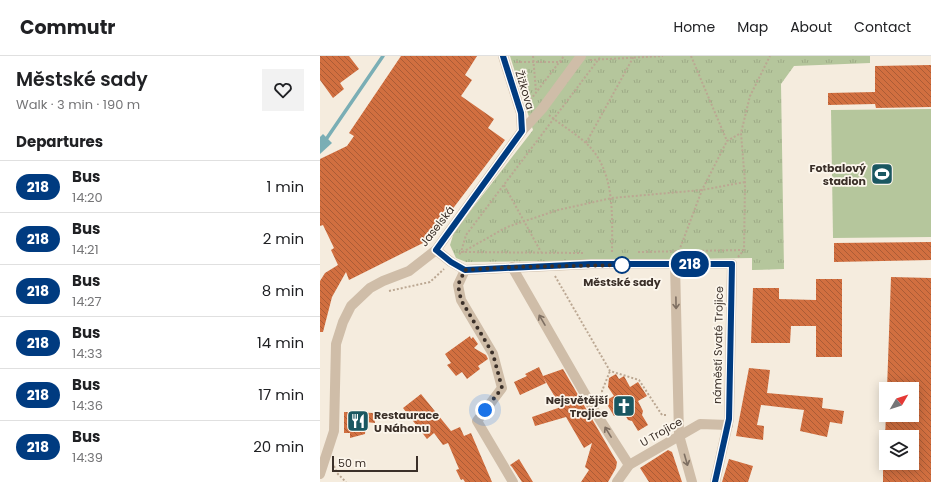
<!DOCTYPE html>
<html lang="en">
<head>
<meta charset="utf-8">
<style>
	:root { --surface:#fff; --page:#f2f2f2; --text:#202124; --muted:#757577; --line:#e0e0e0 }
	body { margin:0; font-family:Poppins,sans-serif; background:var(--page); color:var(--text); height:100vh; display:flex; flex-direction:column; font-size:15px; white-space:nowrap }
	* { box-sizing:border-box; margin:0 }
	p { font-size:13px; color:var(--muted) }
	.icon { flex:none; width:22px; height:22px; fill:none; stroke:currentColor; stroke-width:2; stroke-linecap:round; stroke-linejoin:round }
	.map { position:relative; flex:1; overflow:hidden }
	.details { display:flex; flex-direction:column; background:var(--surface); width:320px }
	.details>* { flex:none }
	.badge { padding:0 8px; border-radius:13px; font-size:14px; line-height:26px }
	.needle { width:26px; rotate:51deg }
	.fabs { position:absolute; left:559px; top:326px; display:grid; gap:8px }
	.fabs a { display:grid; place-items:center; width:40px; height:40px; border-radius:0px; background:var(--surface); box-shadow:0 2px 10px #0003; font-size:20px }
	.scale { position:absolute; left:12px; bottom:10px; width:86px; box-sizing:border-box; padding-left:4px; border:2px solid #3b3029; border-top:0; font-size:11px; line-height:14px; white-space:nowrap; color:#3b3029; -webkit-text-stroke:3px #fcf6ec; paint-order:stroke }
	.you { position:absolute; width:20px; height:20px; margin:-10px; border:3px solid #fff; border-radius:50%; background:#1a73e8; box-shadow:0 0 0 6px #1a73e833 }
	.map>.badge { position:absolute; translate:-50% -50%; box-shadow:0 0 0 2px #fff }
	h2 { padding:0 16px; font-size:15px; line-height:36px }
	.round { display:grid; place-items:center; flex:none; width:42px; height:42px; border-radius:0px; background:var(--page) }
	.summary { display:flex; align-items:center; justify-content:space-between; height:68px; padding:0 16px }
	h1 { font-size:19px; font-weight:600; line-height:30px }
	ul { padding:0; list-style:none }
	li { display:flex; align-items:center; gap:12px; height:52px; padding:0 16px; border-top:1px solid var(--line) }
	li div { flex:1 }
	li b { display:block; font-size:15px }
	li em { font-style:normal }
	li .badge { min-width:44px; font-weight:700; text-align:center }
	header { display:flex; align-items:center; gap:24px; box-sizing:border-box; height:56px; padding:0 20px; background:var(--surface); border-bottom:1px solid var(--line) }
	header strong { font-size:19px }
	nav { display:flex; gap:22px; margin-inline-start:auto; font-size:14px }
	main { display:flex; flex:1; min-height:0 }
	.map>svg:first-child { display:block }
	.grass { fill:url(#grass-tufts) }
	.garden { fill:#b5c69c }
	.water { fill:#7aaeb5 }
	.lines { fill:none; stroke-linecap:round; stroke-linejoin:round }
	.stream { stroke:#7aaeb5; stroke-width:3.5 }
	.building { fill:url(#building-back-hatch) }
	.path { stroke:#bba792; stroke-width:2; stroke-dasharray:2 2; stroke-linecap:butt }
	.minor { stroke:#cfbda8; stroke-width:10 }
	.oneway { stroke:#7e6f62 }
	.line-casing { stroke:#fff; stroke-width:9 }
	.line { stroke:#003b80; stroke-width:6 }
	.walk { stroke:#3b3029; stroke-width:4; stroke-dasharray:0 7.2 }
	.stop-dot { fill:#fff; stroke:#003b80; stroke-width:2 }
	.labels { text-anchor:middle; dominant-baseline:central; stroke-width:3.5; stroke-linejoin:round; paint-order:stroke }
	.street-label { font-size:11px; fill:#3b3029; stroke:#fcf6ec }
	.poi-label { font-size:11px; font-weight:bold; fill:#3b3029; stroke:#fcf6ec; text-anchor:end }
	.stop-label { font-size:11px; font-weight:bold; fill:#3b3029; stroke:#fcf6ec }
</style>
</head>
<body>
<header>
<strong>Commutr</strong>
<nav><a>Home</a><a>Map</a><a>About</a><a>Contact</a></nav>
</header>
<main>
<section class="details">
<div class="summary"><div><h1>Městské sady</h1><p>Walk · 3 min · 190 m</p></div><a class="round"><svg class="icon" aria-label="heart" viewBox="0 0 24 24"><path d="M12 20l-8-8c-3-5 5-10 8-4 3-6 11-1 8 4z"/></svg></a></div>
<h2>Departures</h2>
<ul>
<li><span class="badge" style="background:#003b80;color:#fff">218</span><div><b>Bus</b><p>14:20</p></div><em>1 min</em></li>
<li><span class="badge" style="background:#003b80;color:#fff">218</span><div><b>Bus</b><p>14:21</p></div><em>2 min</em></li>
<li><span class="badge" style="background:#003b80;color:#fff">218</span><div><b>Bus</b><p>14:27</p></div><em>8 min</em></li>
<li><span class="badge" style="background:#003b80;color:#fff">218</span><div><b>Bus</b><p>14:33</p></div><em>14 min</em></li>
<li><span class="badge" style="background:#003b80;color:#fff">218</span><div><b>Bus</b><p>14:36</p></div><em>17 min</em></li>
<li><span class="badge" style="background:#003b80;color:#fff">218</span><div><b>Bus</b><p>14:39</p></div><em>20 min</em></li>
</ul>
</section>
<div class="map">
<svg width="611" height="426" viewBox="0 0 611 426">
	<defs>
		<pattern id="grass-tufts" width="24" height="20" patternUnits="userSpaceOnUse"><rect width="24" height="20" fill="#b5c69c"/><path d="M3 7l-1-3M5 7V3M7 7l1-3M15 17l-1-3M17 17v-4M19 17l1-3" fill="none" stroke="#9daa86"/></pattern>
		<pattern id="building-back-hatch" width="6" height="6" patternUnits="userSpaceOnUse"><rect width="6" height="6" fill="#d16f40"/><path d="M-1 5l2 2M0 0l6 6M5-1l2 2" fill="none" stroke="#ab5c36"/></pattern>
	</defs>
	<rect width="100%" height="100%" fill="#f5ecde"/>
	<path class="grass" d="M190 0H550V7L474 10 461 28 464 213 432 214V202L146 206 136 202 130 189 134 176 213 74Z"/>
	<path class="garden" d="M611 53V181L513 182 511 54Z"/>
	<path class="water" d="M3 78 12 87 0 98V81Z"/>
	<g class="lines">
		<path class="stream" d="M0 89 7 82 63 0"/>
	</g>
	<g class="building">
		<path d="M0 0H29L39 13 20 27 24 33 13 42 0 24Z"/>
		<path d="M81 0H157L145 19 152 24 141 40 174 63 168 72 185 84 109 184 29 224 26 216 12 241 3 276H0V225L5 217 18 209 11 194 14 192 3 169 0 170V103L27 90 34 80 29 77Z"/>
		<path d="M611 9V51L556 52 555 48 508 49V37L555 36V10Z"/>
		<path d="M611 186V204L514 206V187Z"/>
		<path d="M571 221 611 222V426H563V407H592V381H565L566 359H592V333H567Z"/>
		<path d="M496 223H522V301H496V270H471L470 287H431L433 232H459V243L496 244Z"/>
		<path d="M150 280 151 283 153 281 158 288 154 292 166 299 168 303 158 310 160 313 147 323 142 316 136 320 127 309 131 307 125 298Z"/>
		<path d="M219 311 223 320 243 313 297 406 296 412 288 426H261L269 414 265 411 272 387 264 392 246 361 215 370 212 361 241 351 223 321 226 327 200 339 194 326 207 320 205 318Z"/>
		<path d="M429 312 450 314 447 337 503 342 502 352 524 355 522 368 510 366 507 381 480 375 484 354 441 349 437 369 444 370 443 384 416 380Z"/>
		<path d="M296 318 299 323 304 320 310 331 318 326 327 340 318 345 323 355 322 359 328 369 318 375 312 365 308 364 302 354 294 360 285 345 294 340 288 331 289 322Z"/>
		<path d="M101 338 131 375 140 371 144 380 151 377 172 426H145L143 423 141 424 136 414 139 413 128 387 123 389 114 377 107 383 83 352Z"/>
		<path d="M24 356 54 357 55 367 46 366 45 378 30 382V377H24Z"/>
		<path d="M348 394 352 396 362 426H329L320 412Z"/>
		<path d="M199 403 213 426H202L192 411 190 409Z"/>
		<path d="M409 403 433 410 428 426H402Z"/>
	</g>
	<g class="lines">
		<g class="path">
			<path d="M213 0 216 35"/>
			<path d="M371 0 407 85"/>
			<path d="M270 4 343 0"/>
			<path d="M196 6H244"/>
			<path d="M208 47 244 0"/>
			<path d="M229 59C241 69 255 77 266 87 296 115 292 160 292 198"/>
			<path d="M266 87 314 0"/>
			<path d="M184 129 221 196"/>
			<path d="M359 195 382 134 407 85 421 77"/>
			<path d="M318 196 424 194"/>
			<path d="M263 197 141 196 146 179 281 0"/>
			<path d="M139 198 187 171 238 154 292 142 382 134 425 126"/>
			<path d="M418 201 424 194 425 126 421 77 430 40 450 0"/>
			<path d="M235 220 290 315 319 324 342 359H348"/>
			<path d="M69 235 110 226 124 213"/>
			<path d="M284 348 282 335 290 315"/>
			<path d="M14 410 17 417 26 426"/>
		</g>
		<g class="minor">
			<path d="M183 0 201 57 202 75"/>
			<path d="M116 194 131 206 145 214 271 208H412L409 363 395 426"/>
			<path d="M355 208 359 379 372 426"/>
			<path d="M192 211 277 359 309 409"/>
			<path d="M145 214 138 229 141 244 173 298 182 332 157 365 193 426"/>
			<path d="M0 418 14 375 16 288 23 266 31 250 50 232 63 225 89 215 116 194 202 75 222 53 261 0"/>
			<path d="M297 426 309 409 380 368 408 369"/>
		</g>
	</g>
	<defs><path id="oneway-shaft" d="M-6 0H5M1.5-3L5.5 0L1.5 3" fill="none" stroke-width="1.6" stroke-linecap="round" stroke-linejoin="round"/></defs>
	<g class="oneway">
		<use href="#oneway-shaft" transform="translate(356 247) rotate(89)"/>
		<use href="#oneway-shaft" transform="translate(222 264) rotate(-120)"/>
		<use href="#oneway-shaft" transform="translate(288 376) rotate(-122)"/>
		<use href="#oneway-shaft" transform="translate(366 404) rotate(74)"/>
	</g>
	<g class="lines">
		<g class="line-casing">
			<path id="line" d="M183 0 201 57 202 75 116 194 131 206 145 214 271 208H412L409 363 395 426"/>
		</g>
		<use href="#line" class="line"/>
		<path class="walk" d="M165 354 182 332 173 298 141 244 138 229 145 214 192 211 304 209H302"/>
	</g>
	<defs>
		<g id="stadium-square" transform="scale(1.15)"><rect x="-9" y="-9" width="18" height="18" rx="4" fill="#1a5761" stroke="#fcf6ec"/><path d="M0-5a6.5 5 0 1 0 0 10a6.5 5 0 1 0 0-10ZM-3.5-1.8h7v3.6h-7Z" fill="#fff"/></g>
		<g id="church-square" transform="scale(1.15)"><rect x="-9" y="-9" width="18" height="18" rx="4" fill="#1a5761" stroke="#fcf6ec"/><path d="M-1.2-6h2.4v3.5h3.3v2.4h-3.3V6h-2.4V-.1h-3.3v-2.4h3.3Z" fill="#fff"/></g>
		<g id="restaurant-square" transform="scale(1.15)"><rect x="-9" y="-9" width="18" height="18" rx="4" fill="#1a5761" stroke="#fcf6ec"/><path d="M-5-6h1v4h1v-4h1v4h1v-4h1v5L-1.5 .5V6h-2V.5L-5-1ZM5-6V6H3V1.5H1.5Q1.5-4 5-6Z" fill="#fff"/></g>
	</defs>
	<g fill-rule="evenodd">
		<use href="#stadium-square" x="562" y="118"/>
		<use href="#church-square" x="304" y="350"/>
		<use href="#restaurant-square" x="38" y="365"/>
	</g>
	<circle class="stop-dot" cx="302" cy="209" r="8"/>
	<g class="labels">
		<g class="street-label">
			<text transform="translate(205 34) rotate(73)">Žižkova</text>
			<text transform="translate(117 170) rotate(-52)">Jaselská</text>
			<text transform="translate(398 289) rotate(-89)">náměstí Svaté Trojice</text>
			<text transform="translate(341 376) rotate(-30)">U Trojice</text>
		</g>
		<g class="poi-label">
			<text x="546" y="112">Fotbalový<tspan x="546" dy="13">stadion</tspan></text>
			<text x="288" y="344">Nejsvětější<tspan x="288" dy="13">Trojice</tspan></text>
			<text x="54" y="359" text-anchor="start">Restaurace<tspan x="54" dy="13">U Náhonu</tspan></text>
		</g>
		<g class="stop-label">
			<text x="302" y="226">Městské sady</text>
		</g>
	</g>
</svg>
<div class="fabs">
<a><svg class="needle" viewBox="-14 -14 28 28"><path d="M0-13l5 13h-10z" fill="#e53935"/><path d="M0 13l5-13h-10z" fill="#757577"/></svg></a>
<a><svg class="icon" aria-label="layers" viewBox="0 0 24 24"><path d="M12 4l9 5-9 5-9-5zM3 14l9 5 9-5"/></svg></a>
</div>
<div class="scale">50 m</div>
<div class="you" style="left:165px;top:354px"></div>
<b class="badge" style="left:370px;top:208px;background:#003b80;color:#fff">218</b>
</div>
</main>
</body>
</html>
